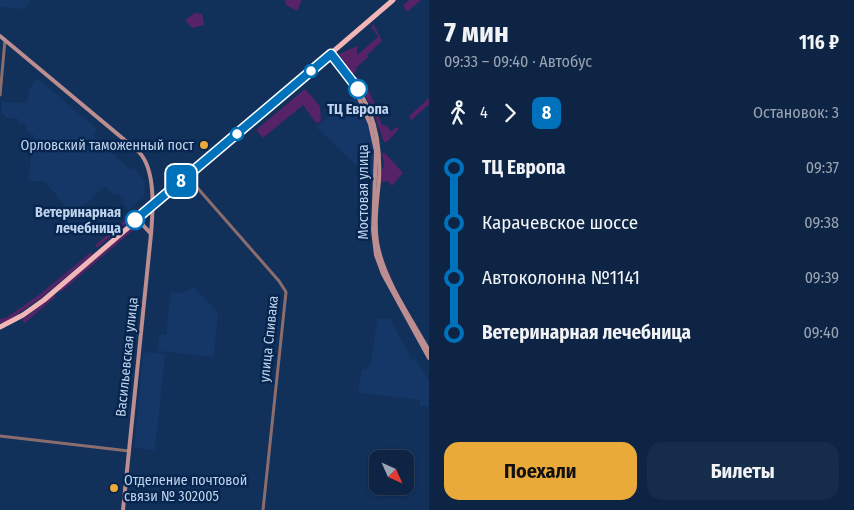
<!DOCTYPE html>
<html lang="ru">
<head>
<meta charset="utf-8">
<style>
	:root { --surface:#0d2444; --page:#162c4b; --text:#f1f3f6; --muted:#9aa4b2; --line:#2d415d; --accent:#eaaa39 }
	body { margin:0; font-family:"Fira Sans Condensed",sans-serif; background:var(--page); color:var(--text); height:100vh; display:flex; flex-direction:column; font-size:19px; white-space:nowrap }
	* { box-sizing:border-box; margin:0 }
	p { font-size:16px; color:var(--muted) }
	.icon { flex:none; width:28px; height:28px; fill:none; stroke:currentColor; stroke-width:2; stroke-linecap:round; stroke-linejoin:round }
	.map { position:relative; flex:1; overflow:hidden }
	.sheet { display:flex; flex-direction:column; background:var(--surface); width:425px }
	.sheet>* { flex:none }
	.badge { padding:0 10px; border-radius:8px; font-size:18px; line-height:32px }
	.needle { width:32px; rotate:135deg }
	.controls { position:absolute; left:369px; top:450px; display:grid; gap:10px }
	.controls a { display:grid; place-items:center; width:45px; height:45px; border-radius:10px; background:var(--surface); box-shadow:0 1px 4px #0004,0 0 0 1px var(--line); font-size:25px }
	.map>.badge { position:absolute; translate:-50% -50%; box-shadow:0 0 0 2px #fff }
	.legs { display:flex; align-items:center; gap:8px; height:55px; padding:0 15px; font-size:16px }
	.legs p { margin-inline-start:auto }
	.headline { display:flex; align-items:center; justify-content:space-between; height:85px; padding:0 15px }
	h1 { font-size:28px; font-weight:700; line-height:38px }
	.primary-button { display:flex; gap:10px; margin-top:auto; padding:10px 15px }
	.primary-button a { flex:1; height:58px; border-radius:15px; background:var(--accent); color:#111; font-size:20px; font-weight:700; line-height:58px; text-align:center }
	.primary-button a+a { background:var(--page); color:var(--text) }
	ul { padding:0 15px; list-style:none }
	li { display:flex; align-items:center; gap:18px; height:55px; font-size:19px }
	li i { display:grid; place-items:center; width:8px; height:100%; margin:0 6px; background:currentColor }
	li i::after { content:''; width:12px; height:12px; margin:-6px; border:4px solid; border-radius:50%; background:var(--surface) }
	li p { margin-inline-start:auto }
	li:first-child i { background:linear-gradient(#0000 50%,currentColor 0) }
	li:last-child i { background:linear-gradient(currentColor 50%,#0000 0) }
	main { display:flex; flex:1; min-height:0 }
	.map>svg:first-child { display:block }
	.built { fill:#143768 }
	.green { fill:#562366 }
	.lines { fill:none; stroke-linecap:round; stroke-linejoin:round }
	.tertiary { stroke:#8b6d6e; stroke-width:3 }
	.secondary { stroke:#bd8e90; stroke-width:4 }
	.trunk { stroke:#f2b6b8; stroke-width:5 }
	.line-1-casing { stroke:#fff; stroke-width:11 }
	.line-1 { stroke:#0072bc; stroke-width:8 }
	.stop-1-dot { fill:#fff; stroke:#0072bc; stroke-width:2.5 }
	.poi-dot { fill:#eaaa39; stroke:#07264f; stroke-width:2 }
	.labels { text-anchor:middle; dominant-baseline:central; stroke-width:5; stroke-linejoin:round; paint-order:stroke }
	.stop-label { font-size:14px; font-weight:bold; fill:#c0d3ed; stroke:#07264f }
	.poi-label { font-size:14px; fill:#c0d3ed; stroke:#07264f; text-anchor:end }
	.street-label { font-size:14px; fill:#c0d3ed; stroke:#07264f }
</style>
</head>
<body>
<main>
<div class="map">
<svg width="429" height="510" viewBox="0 0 429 510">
	<rect width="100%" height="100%" fill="#11305a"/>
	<g class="built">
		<path d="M0 0H31L24 9 0 7Z"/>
		<path d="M37 78 97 129 93 135 130 170 133 168 145 181 144 196 128 210 118 193 114 195 105 186 74 216 44 181H28L34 135 26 131 27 124H19V119L5 118V115L2 114V102L27 103 29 89Z"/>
		<path d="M355 97 367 121 374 148V177L370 178 316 127 339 108 342 111 346 109 342 104Z"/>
		<path d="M194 287 218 312 214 357 158 351 159 334 166 335 171 292 182 293Z"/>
		<path d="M377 319H390L412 360 415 358 427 377 429 381V407L420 406V400L358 393 362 369H367L371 363Z"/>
		<path d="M143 352 165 354 155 450 134 448Z"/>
	</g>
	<g class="green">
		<path d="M285 0H302L297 11 286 5Z"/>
		<path d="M409 0H421L407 12 403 5Z"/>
		<path d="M195 13 202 14 204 25 192 28 185 20Z"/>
		<path d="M373 23 382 41 368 54V57L356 68 357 70 353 74 339 54 357 46V55L378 37 373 29H371Z"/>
		<path d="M357 77C370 84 377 112 382 125L387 126 391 132 396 127 399 129 387 142H384L372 108 355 78Z"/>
		<path d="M305 89 320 106 321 121 316 123 303 105 263 138 256 130Z"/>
		<path d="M429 98V104L412 120 410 119 409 116Z"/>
		<path d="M382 153H385L403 173 392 186 388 181 381 182 382 171 384 166Z"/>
		<path d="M129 217 131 219 97 248 95 245Z"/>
		<path d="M139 225 61 292 58 290 133 227Z"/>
		<path d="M91 252 93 254 41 298 6 322 0 323V319L6 318 39 295Z"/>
		<path d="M54 295 56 296 25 323 22 320Z"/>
	</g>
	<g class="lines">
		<g class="tertiary">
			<path d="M0 95 5 40"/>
			<path d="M187 176 279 281 286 292 263 510"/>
			<path d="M0 436 129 451"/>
		</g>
		<g class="secondary">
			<path d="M0 36 139 152C156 170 153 210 151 234L123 510"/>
			<path d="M331 54C367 95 382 125 379 181 377 201 374 222 377 242 383 279 411 318 429 351"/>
			<path d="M328 56 355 89 370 124 376 151 373 230 376 255 383 274 429 358"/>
			<path d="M133 225H143L151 234"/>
		</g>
		<path class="trunk" d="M0 327 23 315 44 300 393 0"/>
	</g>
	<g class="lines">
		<g class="line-1-casing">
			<path id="line-1" d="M135 220 331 54 358 89"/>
		</g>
		<use href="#line-1" class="line-1"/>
	</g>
	<g class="stop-1-dot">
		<circle cx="311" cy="71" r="6"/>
		<circle cx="358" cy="89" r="9"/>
		<circle cx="237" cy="134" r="6"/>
		<circle cx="135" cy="220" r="9"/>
	</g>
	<g class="poi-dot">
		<circle cx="204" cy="145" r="5"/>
		<circle cx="114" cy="488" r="5"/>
	</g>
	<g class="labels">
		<g class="stop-label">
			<text x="358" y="109">ТЦ Европа</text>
			<text x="121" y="212" text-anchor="end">Ветеринарная<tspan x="121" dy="16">лечебница</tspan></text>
		</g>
		<g class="poi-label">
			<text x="194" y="145">Орловский таможенный пост</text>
			<text x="124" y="480" text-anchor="start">Отделение почтовой<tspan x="124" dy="16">связи № 302005</tspan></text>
		</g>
		<g class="street-label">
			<text transform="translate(363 192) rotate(-90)">Мостовая улица</text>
			<text transform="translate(269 339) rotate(-84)">улица Спивака</text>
			<text transform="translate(127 357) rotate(-84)">Васильевская улица</text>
		</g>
	</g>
</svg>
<div class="controls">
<a><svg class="needle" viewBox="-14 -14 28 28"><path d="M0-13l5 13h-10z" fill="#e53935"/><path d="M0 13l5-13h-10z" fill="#9aa4b2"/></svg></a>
</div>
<b class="badge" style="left:181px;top:181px;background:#0072bc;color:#fff">8</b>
</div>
<section class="sheet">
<div class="headline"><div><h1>7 мин</h1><p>09:33 – 09:40 · Автобус</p></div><b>116 ₽</b></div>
<div class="legs"><svg class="icon" aria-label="walk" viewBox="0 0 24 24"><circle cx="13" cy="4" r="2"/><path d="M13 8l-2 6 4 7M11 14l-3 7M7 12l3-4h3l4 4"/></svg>4<svg class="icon" aria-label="forward" viewBox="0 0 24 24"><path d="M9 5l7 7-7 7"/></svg><b class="badge" style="background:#0072bc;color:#fff">8</b><p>Остановок: 3</p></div>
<ul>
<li><i style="color:#0072bc"></i><b>ТЦ Европа</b><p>09:37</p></li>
<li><i style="color:#0072bc"></i><span>Карачевское шоссе</span><p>09:38</p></li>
<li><i style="color:#0072bc"></i><span>Автоколонна №1141</span><p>09:39</p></li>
<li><i style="color:#0072bc"></i><b>Ветеринарная лечебница</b><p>09:40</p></li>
</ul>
<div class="primary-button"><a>Поехали</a><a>Билеты</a></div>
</section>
</main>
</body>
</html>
